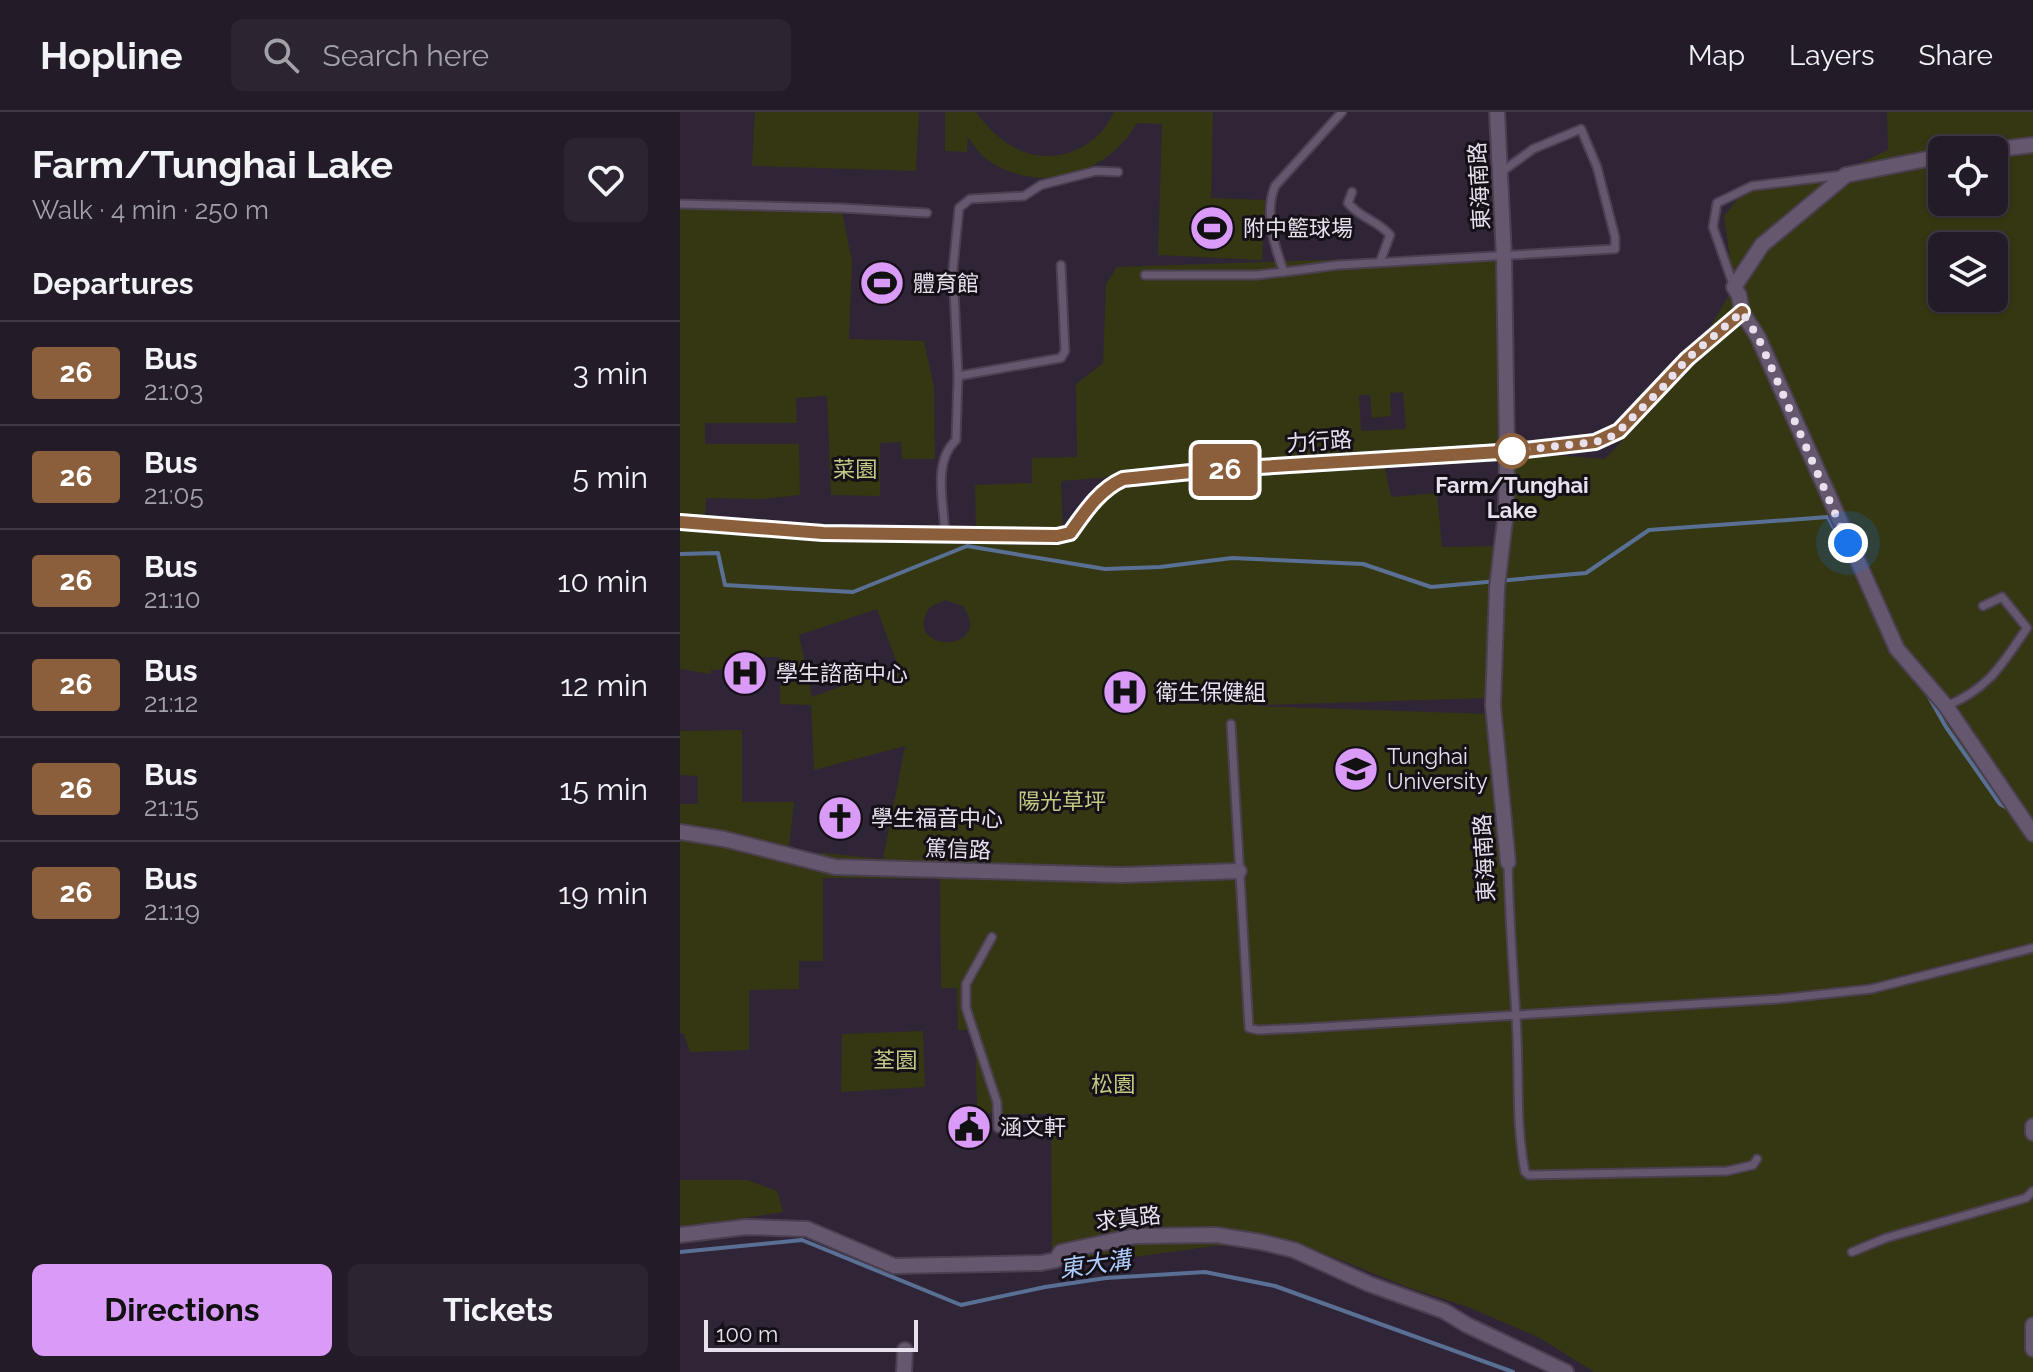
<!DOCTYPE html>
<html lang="en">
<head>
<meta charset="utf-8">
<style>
	:root { --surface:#241b29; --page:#2c2431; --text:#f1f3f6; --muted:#a3a1a8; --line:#413946; --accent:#da9af7 }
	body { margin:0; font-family:Raleway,"Noto Sans TC",sans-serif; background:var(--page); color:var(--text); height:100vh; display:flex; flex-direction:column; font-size:30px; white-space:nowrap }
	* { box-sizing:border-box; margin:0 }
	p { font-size:26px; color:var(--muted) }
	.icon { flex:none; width:44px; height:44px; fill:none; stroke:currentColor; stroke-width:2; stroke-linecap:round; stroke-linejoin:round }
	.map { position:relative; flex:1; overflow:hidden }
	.side { display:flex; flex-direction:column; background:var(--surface); width:680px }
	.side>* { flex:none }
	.badge { padding:0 16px; border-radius:6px; font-size:28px; line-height:52px }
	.controls { position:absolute; left:1248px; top:24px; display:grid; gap:16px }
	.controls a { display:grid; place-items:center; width:80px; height:80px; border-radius:12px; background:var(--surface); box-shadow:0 2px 6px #0004,0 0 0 2px var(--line); font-size:40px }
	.scale { position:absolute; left:24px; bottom:20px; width:214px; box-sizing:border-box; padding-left:8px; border:4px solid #e8e0ed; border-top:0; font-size:22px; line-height:28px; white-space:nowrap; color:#e8e0ed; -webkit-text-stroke:6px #151018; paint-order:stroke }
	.you { position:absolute; width:40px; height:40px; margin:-20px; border:6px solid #fff; border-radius:50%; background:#1a73e8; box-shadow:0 0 0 12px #1a73e833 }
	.map>.badge { position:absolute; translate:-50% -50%; box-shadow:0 0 0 4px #fff }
	h2 { padding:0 32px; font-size:30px; line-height:72px }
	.round { display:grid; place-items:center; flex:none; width:84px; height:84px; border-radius:12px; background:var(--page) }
	.headline { display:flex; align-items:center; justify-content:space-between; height:136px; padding:0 32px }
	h1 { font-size:38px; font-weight:700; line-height:60px }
	.primary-button { display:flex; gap:16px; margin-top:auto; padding:16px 32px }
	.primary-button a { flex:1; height:92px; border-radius:12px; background:var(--accent); color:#111; font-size:32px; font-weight:700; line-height:92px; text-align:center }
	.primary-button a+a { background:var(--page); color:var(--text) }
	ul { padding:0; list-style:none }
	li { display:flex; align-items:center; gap:24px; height:104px; padding:0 32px; border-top:2px solid var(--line) }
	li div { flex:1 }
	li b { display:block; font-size:30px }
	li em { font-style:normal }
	li .badge { min-width:88px; font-weight:700; text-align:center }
	header { display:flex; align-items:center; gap:48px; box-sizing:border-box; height:112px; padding:0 40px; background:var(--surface); border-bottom:2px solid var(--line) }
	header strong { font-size:38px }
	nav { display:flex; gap:44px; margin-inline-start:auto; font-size:28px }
	.search { width:560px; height:72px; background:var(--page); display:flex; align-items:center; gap:20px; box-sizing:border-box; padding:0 28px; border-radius:12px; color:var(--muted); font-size:30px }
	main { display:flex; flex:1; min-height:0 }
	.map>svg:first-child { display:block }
	.green { fill:#353712; fill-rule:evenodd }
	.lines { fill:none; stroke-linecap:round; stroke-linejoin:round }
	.stream { stroke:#597094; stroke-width:4 }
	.service-casing { stroke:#4a4050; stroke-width:11 }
	.minor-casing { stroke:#4a4050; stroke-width:18 }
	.service { stroke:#65576d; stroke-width:7 }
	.minor { stroke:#65576d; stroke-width:14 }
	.line-casing { stroke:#fff; stroke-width:18 }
	.line { stroke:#8b5e3c; stroke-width:12 }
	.walk { stroke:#e8e0ed; stroke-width:8; stroke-dasharray:0 14.4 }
	.stop-dot { fill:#fff; stroke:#8b5e3c; stroke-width:4 }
	.labels { text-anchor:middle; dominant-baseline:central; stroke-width:6; stroke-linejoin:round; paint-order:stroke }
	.street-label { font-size:22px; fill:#e8e0ed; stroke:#151018 }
	.poi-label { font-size:22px; fill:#e8e0ed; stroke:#151018; text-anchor:start }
	.park-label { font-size:22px; fill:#c3ca83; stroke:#151018 }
	.stop-label { font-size:22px; font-weight:bold; fill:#e8e0ed; stroke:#151018 }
	.water-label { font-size:24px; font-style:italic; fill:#aeccfc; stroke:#151018 }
</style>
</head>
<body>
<header>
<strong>Hopline</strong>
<div class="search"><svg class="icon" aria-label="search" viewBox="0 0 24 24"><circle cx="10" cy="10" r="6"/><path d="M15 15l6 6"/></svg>Search here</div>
<nav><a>Map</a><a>Layers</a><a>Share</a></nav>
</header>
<main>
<section class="side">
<div class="headline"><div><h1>Farm/Tunghai Lake</h1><p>Walk · 4 min · 250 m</p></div><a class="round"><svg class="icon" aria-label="heart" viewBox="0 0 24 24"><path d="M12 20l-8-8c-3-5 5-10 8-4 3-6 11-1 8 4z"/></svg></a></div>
<h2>Departures</h2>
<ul>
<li><span class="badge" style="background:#8b5e3c;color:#fff">26</span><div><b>Bus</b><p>21:03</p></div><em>3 min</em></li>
<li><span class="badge" style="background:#8b5e3c;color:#fff">26</span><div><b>Bus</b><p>21:05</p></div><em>5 min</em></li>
<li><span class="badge" style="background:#8b5e3c;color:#fff">26</span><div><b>Bus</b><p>21:10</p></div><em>10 min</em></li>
<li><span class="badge" style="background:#8b5e3c;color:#fff">26</span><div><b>Bus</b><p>21:12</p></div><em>12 min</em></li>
<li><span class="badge" style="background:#8b5e3c;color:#fff">26</span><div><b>Bus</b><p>21:15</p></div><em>15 min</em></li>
<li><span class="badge" style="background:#8b5e3c;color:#fff">26</span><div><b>Bus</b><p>21:19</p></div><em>19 min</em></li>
</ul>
<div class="primary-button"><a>Directions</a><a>Tickets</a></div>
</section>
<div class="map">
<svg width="1353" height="1260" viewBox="0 0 1353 1260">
	<rect width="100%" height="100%" fill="#302437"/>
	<g class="green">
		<path d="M75 0H239L236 59 72 54Z"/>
		<path d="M265 0H296C319 31 348 52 388 41 410 34 425 20 434 0H533L531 86 585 88 582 148 478 143 482 12 457 11C427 64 354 85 304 45 298 40 293 31 288 25L287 40 265 39Z"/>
		<path d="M1207 0H1353V1260H914L860 1226 788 1195 727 1175 618 1131 534 1134 432 1148 372 1152 371 1002H315L297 998 295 918H278L277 876H261L260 767 143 766V849H119V877L69 878V938L10 940 4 922 0 921V692H18V664L0 663V619L62 618V690H114L108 744 143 741 203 747 225 634 134 658 131 593 100 592V545H66L65 557 31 558V562L0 557V92L161 96 172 149 169 227 244 229 254 275 255 347H222L221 330 200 331V384L151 383 147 284 116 286 117 311H25V332H119L120 383 82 387 26 386 25 413 296 423 295 373 352 371V346L397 345 396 272 423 251 426 172 437 155 816 142 827 339 925 347 981 287 1030 215 1054 175 1044 104 1067 76 1152 64 1208 38ZM1262 38H1314V90H1262ZM1262 134H1314V186H1262ZM723 280 726 317 681 319 679 283H690L692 306 711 304 710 281ZM827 340 822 434 762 435 757 381 711 385 703 346ZM472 362 452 366 383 420 381 369ZM265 488 283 494C316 542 219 542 250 495ZM197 497 218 554 132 585 119 523ZM808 586 809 602 579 594 580 593Z"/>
		<path d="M243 919 245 975 161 980 162 922Z"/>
		<path d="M0 1068H67L97 1079 103 1100 0 1116Z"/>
	</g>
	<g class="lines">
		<g class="stream">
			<path d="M0 442 38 441 45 473 173 480 287 434 425 457 480 455 552 446 683 452 751 475 906 461 969 418 1148 405 1162 431"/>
			<path d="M1249 585 1266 615 1320 692 1329 697"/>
			<path d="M0 1140 122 1128 281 1193 365 1175 426 1166 525 1160 595 1174 833 1260"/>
		</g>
		<g class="service-casing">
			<g id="service">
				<path d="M662 0 595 74C584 101 594 133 604 160L658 153 935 137V125L917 55 901 17 853 37 820 61"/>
				<path d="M672 80 668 91C680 106 698 109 710 123L700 150"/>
				<path d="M0 92 161 96 247 101"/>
				<path d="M465 163H577L604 160"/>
				<path d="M1053 172 1033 115 1037 91 1072 74 1163 63"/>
				<path d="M278 264 381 246 385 239 381 153"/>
				<path d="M265 422C264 392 252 350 276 328L278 264 273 157 279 96 290 87 344 84 361 73 416 59 438 60"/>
				<path d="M1266 594C1309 577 1322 552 1347 516L1322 485 1303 494"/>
				<path d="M551 612 569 916 578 918 625 916 1098 887 1191 877 1353 836"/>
				<path d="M828 750C829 808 834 865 837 923 839 969 836 1014 845 1060L849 1063 1047 1059 1073 1053 1077 1047"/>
				<path d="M312 825 286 872V896L317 990 318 1016"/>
				<path d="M1172 1140 1206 1126 1346 1086 1353 1079"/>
			</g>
		</g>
		<g class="minor-casing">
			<g id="minor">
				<path d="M817 0 824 145 827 340 826 400 817 476 813 594 828 750"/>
				<path d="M1311 38 1353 33"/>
				<path d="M1262 44 1166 63 1082 133 1054 175 1059 183 1062 200 1078 225 1217 537 1266 594 1353 722"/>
				<path d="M0 410 143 421 377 424 390 421C405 400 419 378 443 367L530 358 836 339 915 330 939 319 1007 247 1062 200"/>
				<path d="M0 720 44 727 155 755 441 763 559 759"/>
				<path d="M1353 1014V1021"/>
				<path d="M0 1123 66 1115 127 1117 214 1154 361 1151 376 1148 381 1140 455 1124 536 1123 581 1130 614 1138 689 1172 764 1199 787 1213 886 1260"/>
				<path d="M1353 1213V1237"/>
				<path d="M224 1260 225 1238"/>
			</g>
		</g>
		<use href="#service" class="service"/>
		<use href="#minor" class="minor"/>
	</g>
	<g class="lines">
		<g class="line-casing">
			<path id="line" d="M0 410 143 421 377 424 390 421C405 400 419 378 443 367L530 358 836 339 915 330 939 319 1007 247 1062 200"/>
		</g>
		<use href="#line" class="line"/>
		<path class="walk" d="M832 339 915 330 929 326 939 319 983 275 1007 247 1062 200 1078 225 1168 431"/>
	</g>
	<defs>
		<g id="stadium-disc" transform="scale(2.3)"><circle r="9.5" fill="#da9af7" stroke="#151018"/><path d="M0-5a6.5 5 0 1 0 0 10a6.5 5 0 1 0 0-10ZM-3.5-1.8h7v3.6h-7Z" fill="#111"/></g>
		<g id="hospital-disc" transform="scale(2.3)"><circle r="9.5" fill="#da9af7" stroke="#151018"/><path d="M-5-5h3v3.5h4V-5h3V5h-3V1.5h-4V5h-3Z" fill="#111"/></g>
		<g id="university-disc" transform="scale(2.3)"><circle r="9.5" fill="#da9af7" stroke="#151018"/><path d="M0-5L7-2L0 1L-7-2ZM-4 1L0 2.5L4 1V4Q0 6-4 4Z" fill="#111"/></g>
		<g id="church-disc" transform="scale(2.3)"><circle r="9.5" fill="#da9af7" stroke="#151018"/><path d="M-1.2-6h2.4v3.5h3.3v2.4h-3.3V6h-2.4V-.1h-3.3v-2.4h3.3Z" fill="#111"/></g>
		<g id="civic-disc" transform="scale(2.3)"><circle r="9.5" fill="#da9af7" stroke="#151018"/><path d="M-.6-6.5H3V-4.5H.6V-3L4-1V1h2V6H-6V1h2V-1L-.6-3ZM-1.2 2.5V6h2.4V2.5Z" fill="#111"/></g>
	</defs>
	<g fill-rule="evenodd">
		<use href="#stadium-disc" x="532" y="116"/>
		<use href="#stadium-disc" x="202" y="171"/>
		<use href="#hospital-disc" x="65" y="561"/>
		<use href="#hospital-disc" x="445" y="580"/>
		<use href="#university-disc" x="676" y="657"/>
		<use href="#church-disc" x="160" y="706"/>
		<use href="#civic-disc" x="289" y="1015"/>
	</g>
	<circle class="stop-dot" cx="832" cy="339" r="16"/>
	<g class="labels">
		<g class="street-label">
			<text transform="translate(799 74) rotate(-93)">東海南路</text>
			<text transform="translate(639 329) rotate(-4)">力行路</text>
			<text transform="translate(278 737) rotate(2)">篤信路</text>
			<text transform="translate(804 746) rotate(-93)">東海南路</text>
			<text transform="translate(448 1106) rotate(-6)">求真路</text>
		</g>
		<g class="poi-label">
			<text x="563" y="116">附中籃球場</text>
			<text x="233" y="171">體育館</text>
			<text x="96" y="561">學生諮商中心</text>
			<text x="476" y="580">衛生保健組</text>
			<text x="707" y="644">Tunghai<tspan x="707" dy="25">University</tspan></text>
			<text x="191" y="706">學生福音中心</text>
			<text x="320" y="1015">涵文軒</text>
		</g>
		<g class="park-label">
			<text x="175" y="357">菜園</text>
			<text x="382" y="689">陽光草坪</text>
			<text x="215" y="948">荃園</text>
			<text x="433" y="972">松園</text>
		</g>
		<g class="stop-label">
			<text x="832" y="373">Farm/Tunghai<tspan x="832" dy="25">Lake</tspan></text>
		</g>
		<g class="water-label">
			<text transform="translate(415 1152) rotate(-8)">東大溝</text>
		</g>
	</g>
</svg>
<div class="controls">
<a><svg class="icon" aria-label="locate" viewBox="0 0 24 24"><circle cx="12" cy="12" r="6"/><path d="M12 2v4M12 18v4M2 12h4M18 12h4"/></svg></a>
<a><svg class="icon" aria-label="layers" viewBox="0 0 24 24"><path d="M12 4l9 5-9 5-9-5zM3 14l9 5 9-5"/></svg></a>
</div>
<div class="scale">100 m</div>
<div class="you" style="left:1168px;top:431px"></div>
<b class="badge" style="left:545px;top:358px;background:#8b5e3c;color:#fff">26</b>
</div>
</main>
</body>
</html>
